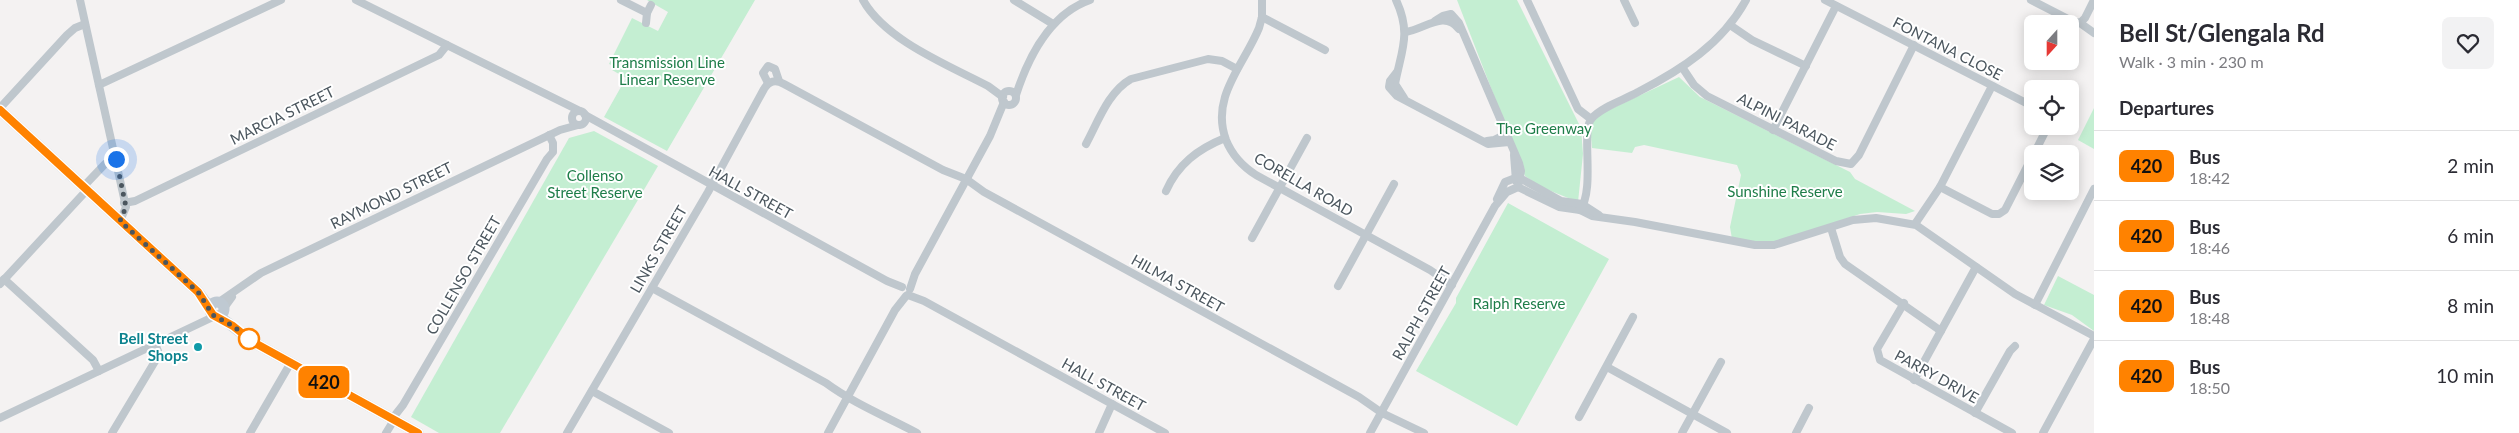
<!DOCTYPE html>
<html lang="en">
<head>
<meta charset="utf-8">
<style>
	:root { --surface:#fff; --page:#f2f2f3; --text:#2b2b33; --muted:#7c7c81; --line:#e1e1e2 }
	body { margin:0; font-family:Lato,sans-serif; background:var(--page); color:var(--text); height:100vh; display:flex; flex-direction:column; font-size:19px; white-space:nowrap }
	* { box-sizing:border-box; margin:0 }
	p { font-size:16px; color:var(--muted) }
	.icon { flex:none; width:28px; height:28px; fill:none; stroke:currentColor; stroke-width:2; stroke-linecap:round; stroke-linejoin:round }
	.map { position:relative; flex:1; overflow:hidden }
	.panel { display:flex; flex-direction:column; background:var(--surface); width:425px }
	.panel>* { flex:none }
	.badge { padding:0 10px; border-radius:8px; font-size:18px; line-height:32px }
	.needle { width:32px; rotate:201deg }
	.buttons { position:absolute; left:2024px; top:15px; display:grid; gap:10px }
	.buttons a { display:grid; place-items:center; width:55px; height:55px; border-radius:8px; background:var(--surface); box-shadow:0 2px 12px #0003; font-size:25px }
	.you { position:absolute; width:25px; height:25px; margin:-12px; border:4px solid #fff; border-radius:50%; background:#1a73e8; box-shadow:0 0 0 8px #1a73e833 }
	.map>.badge { position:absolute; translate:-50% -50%; box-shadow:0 0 0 2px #fff }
	h2 { padding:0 25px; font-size:19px; line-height:45px }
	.round { display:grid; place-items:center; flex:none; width:52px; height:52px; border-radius:8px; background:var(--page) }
	.overview { display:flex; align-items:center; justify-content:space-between; height:85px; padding:0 25px }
	h1 { font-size:24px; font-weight:700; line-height:38px }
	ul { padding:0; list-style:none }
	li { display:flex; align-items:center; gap:15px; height:70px; padding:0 25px; border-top:1px solid var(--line) }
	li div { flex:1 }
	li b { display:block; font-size:19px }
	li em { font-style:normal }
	li .badge { min-width:55px; font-weight:700; text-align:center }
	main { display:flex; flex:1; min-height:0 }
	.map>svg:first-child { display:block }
	.green { fill:#c4eed2 }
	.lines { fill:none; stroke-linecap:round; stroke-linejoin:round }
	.street { stroke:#bfc7cd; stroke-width:8 }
	.secondary { stroke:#bfc9d2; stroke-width:11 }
	.line-casing { stroke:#fff; stroke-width:11 }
	.line { stroke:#ff8200; stroke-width:8 }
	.walk { stroke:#4b565e; stroke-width:5; stroke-dasharray:0 9 }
	.stop-dot { fill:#fff; stroke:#ff8200; stroke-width:2.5 }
	.culture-dot { fill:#0f9aa8; stroke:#fff; stroke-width:2 }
	.labels { text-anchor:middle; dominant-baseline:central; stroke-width:4; stroke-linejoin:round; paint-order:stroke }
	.street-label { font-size:15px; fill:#4b565e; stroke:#fff }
	.park-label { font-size:15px; fill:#1e7d49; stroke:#fff }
	.culture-label { font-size:15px; font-weight:bold; fill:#0d838f; stroke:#fff; text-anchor:end }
</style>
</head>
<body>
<main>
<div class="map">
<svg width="2094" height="433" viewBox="0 0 2094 433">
	<rect width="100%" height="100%" fill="#f4f2f2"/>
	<g class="green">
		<path d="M647 0H755L667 151 604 117 626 78 612 70 614 66 609 64 632 18 658 31 668 12Z"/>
		<path d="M1457 0H1517L1581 128 1583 154 1578 202 1541 187 1525 176Z"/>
		<path d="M1679 77 1700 97 1850 172 1855 179 1915 211 1906 214 1877 212 1860 214 1779 241 1760 243 1732 239 1730 227 1741 175 1737 165 1644 145 1635 147 1632 153 1592 148 1590 126 1598 115Z"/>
		<path d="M2094 108V149L2078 140Z"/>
		<path d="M594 131 658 166 500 433H439L411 417 569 138Z"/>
		<path d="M1508 203 1609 259 1517 426 1416 371 1456 303V298Z"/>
		<path d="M2058 276 2094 295V331L2072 315 2044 305Z"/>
	</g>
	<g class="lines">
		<g class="street">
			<path d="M80 0 126 207 120 221"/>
			<path d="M356 0 580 111"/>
			<path d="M621 0 647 13"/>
			<path d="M863 0C885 40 948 65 988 86L1003 97"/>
			<path d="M1014 0 1053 24"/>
			<path d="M1262 0V17L1259 28C1244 65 1210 97 1226 140 1232 155 1242 166 1256 175L1430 270 1452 285"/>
			<path d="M1396 0C1412 34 1401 51 1395 84L1404 98"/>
			<path d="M1527 0 1578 109 1591 119"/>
			<path d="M1624 0 1635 23"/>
			<path d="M1825 0 2032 106"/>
			<path d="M2031 0 2072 21 2080 23 2085 18 2094 0"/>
			<path d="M1262 17 1325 50"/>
			<path d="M1435 21 1443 16 1451 14 1459 23 1519 163 1521 171 1518 187"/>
			<path d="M646 23 647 13 651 5"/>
			<path d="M2080 23 2094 33"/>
			<path d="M1730 25 1752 40 1806 66"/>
			<path d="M1405 32C1424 30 1444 9 1459 29"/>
			<path d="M1682 67 1694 85 1707 96 1836 161 1851 164 1859 155 1914 45"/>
			<path d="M1397 72 1390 81 1389 87 1397 96 1488 144 1509 142"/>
			<path d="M768 83 763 73 768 66 775 69 779 81"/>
			<path d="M99 85 281 0"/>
			<circle cx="1009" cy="98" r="7"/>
			<path d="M1016 95C1028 58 1050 14 1090 0"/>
			<path d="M0 108 67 35 75 28 85 24"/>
			<circle cx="579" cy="118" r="7"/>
			<path d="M585 115 887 281 902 287"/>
			<path d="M1773 130 1836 6"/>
			<path d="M1487 141 1494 140 1506 134"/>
			<path d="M1086 144C1098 122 1108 92 1131 79L1208 59 1222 61 1237 69"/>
			<path d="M2034 154 2048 126"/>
			<path d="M1514 155 1516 181"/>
			<path d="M83 187 105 164 116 159"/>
			<path d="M1518 187 1559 207 1580 210 1592 216 1635 222 1755 245H1774L1853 220 1876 218 1916 225 2015 294 2094 336"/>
			<path d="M1940 187 1992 214H1999L2005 210 2032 157"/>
			<path d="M1166 191C1178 164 1198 149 1225 138"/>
			<path d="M1497 199 1505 182 1518 177 1561 201 1582 204 1599 215"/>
			<path d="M124 203 135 201 439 55 447 45"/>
			<path d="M1580 210C1596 188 1580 130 1592 118 1603 106 1624 100 1638 92 1681 70 1722 44 1746 0"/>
			<path d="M1915 224 1940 187 1992 86"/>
			<path d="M1831 228 1840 257 1845 264 1941 331"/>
			<path d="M1252 238 1307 138"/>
			<path d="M4 279 93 360 99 371"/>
			<path d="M0 284 87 190"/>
			<path d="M1338 286 1394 184"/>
			<path d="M652 288 826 383C853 403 887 417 917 433"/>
			<path d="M910 289 915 274 990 136 1004 102"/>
			<path d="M908 295 924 301 1165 433"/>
			<path d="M219 302 261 273 560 130 578 125"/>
			<path d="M1904 303 1877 349 1880 360 2012 433"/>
			<path d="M2035 305 2094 189"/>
			<path d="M224 308 232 297"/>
			<path d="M1607 367 1727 433"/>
			<path d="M1914 380 1976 267"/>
			<path d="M592 391 669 433"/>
			<path d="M1975 413 2010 351 2015 346"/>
			<path d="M1579 417 1633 317"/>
			<path d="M0 418 215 316"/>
			<path d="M392 419 403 405 547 159 553 152V143L549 135"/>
			<path d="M112 433 157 358 158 351 155 344"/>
			<path d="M250 433 290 364"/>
			<path d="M386 433 394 420"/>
			<path d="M567 433 708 192 764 89C769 81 775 79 784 84L943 170 966 179 984 192 1359 397 1382 413 1424 433"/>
			<path d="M828 433 895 310 906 296"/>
			<path d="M1099 433 1112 404"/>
			<path d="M1370 433 1495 206 1507 192 1518 187"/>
			<path d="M1682 433 1721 362"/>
			<path d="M1796 433 1809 408"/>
			<path d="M2043 433 2094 339"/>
		</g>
		<g class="secondary">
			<path d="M0 110 198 292 210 308"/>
			<circle cx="217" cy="309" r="7"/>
			<path d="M219 316 253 342 418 433"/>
		</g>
	</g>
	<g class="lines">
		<g class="line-casing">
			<path id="line" d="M0 110 198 292 213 315 233 326 253 342 418 433"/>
		</g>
		<use href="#line" class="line"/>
		<path class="walk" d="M116 159 126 207 120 221 198 292 213 315 233 326 253 342 249 339"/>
	</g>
	<circle class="stop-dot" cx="249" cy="339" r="10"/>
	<circle class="culture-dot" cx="198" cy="347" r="5"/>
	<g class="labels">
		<g class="street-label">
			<text transform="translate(1948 48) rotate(27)">FONTANA CLOSE</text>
			<text transform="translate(282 115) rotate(-26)">MARCIA STREET</text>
			<text transform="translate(1787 121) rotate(27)">ALPINI PARADE</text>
			<text transform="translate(1304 184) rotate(30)">CORELLA ROAD</text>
			<text transform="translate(751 192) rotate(29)">HALL STREET</text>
			<text transform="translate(391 195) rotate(-26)">RAYMOND STREET</text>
			<text transform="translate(658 249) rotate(-60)">LINKS STREET</text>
			<text transform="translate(463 275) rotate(-60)">COLLENSO STREET</text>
			<text transform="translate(1178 283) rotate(29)">HILMA STREET</text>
			<text transform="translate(1421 313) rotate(-61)">RALPH STREET</text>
			<text transform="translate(1937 376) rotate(29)">PARRY DRIVE</text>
			<text transform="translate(1104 384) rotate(29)">HALL STREET</text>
		</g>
		<g class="park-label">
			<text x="667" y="62">Transmission Line<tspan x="667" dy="17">Linear Reserve</tspan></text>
			<text x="1544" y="128">The Greenway</text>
			<text x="595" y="175">Collenso<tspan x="595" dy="17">Street Reserve</tspan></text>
			<text x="1785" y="191">Sunshine Reserve</text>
			<text x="1519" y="303">Ralph Reserve</text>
		</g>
		<g class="culture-label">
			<text x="188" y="338">Bell Street<tspan x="188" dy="17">Shops</tspan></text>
		</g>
	</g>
</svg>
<div class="buttons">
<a><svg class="needle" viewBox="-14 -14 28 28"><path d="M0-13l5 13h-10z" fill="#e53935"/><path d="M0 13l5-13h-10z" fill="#7c7c81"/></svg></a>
<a><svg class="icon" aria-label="locate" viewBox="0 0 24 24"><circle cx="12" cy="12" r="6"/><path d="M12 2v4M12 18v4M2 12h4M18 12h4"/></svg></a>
<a><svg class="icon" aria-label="layers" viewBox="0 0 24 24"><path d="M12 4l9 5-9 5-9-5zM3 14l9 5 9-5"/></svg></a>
</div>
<div class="you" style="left:116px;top:159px"></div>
<b class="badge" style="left:324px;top:382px;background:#ff8200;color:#111">420</b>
</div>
<section class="panel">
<div class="overview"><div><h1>Bell St/Glengala Rd</h1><p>Walk · 3 min · 230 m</p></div><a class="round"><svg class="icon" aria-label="heart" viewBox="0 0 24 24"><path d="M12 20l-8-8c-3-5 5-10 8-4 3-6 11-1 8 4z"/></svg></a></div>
<h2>Departures</h2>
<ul>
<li><span class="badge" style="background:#ff8200;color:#111">420</span><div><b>Bus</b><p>18:42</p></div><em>2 min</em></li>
<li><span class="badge" style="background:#ff8200;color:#111">420</span><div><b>Bus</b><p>18:46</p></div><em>6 min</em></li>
<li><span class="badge" style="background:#ff8200;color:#111">420</span><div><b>Bus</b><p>18:48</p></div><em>8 min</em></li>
<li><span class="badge" style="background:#ff8200;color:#111">420</span><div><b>Bus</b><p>18:50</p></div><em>10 min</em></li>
</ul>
</section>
</main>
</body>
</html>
